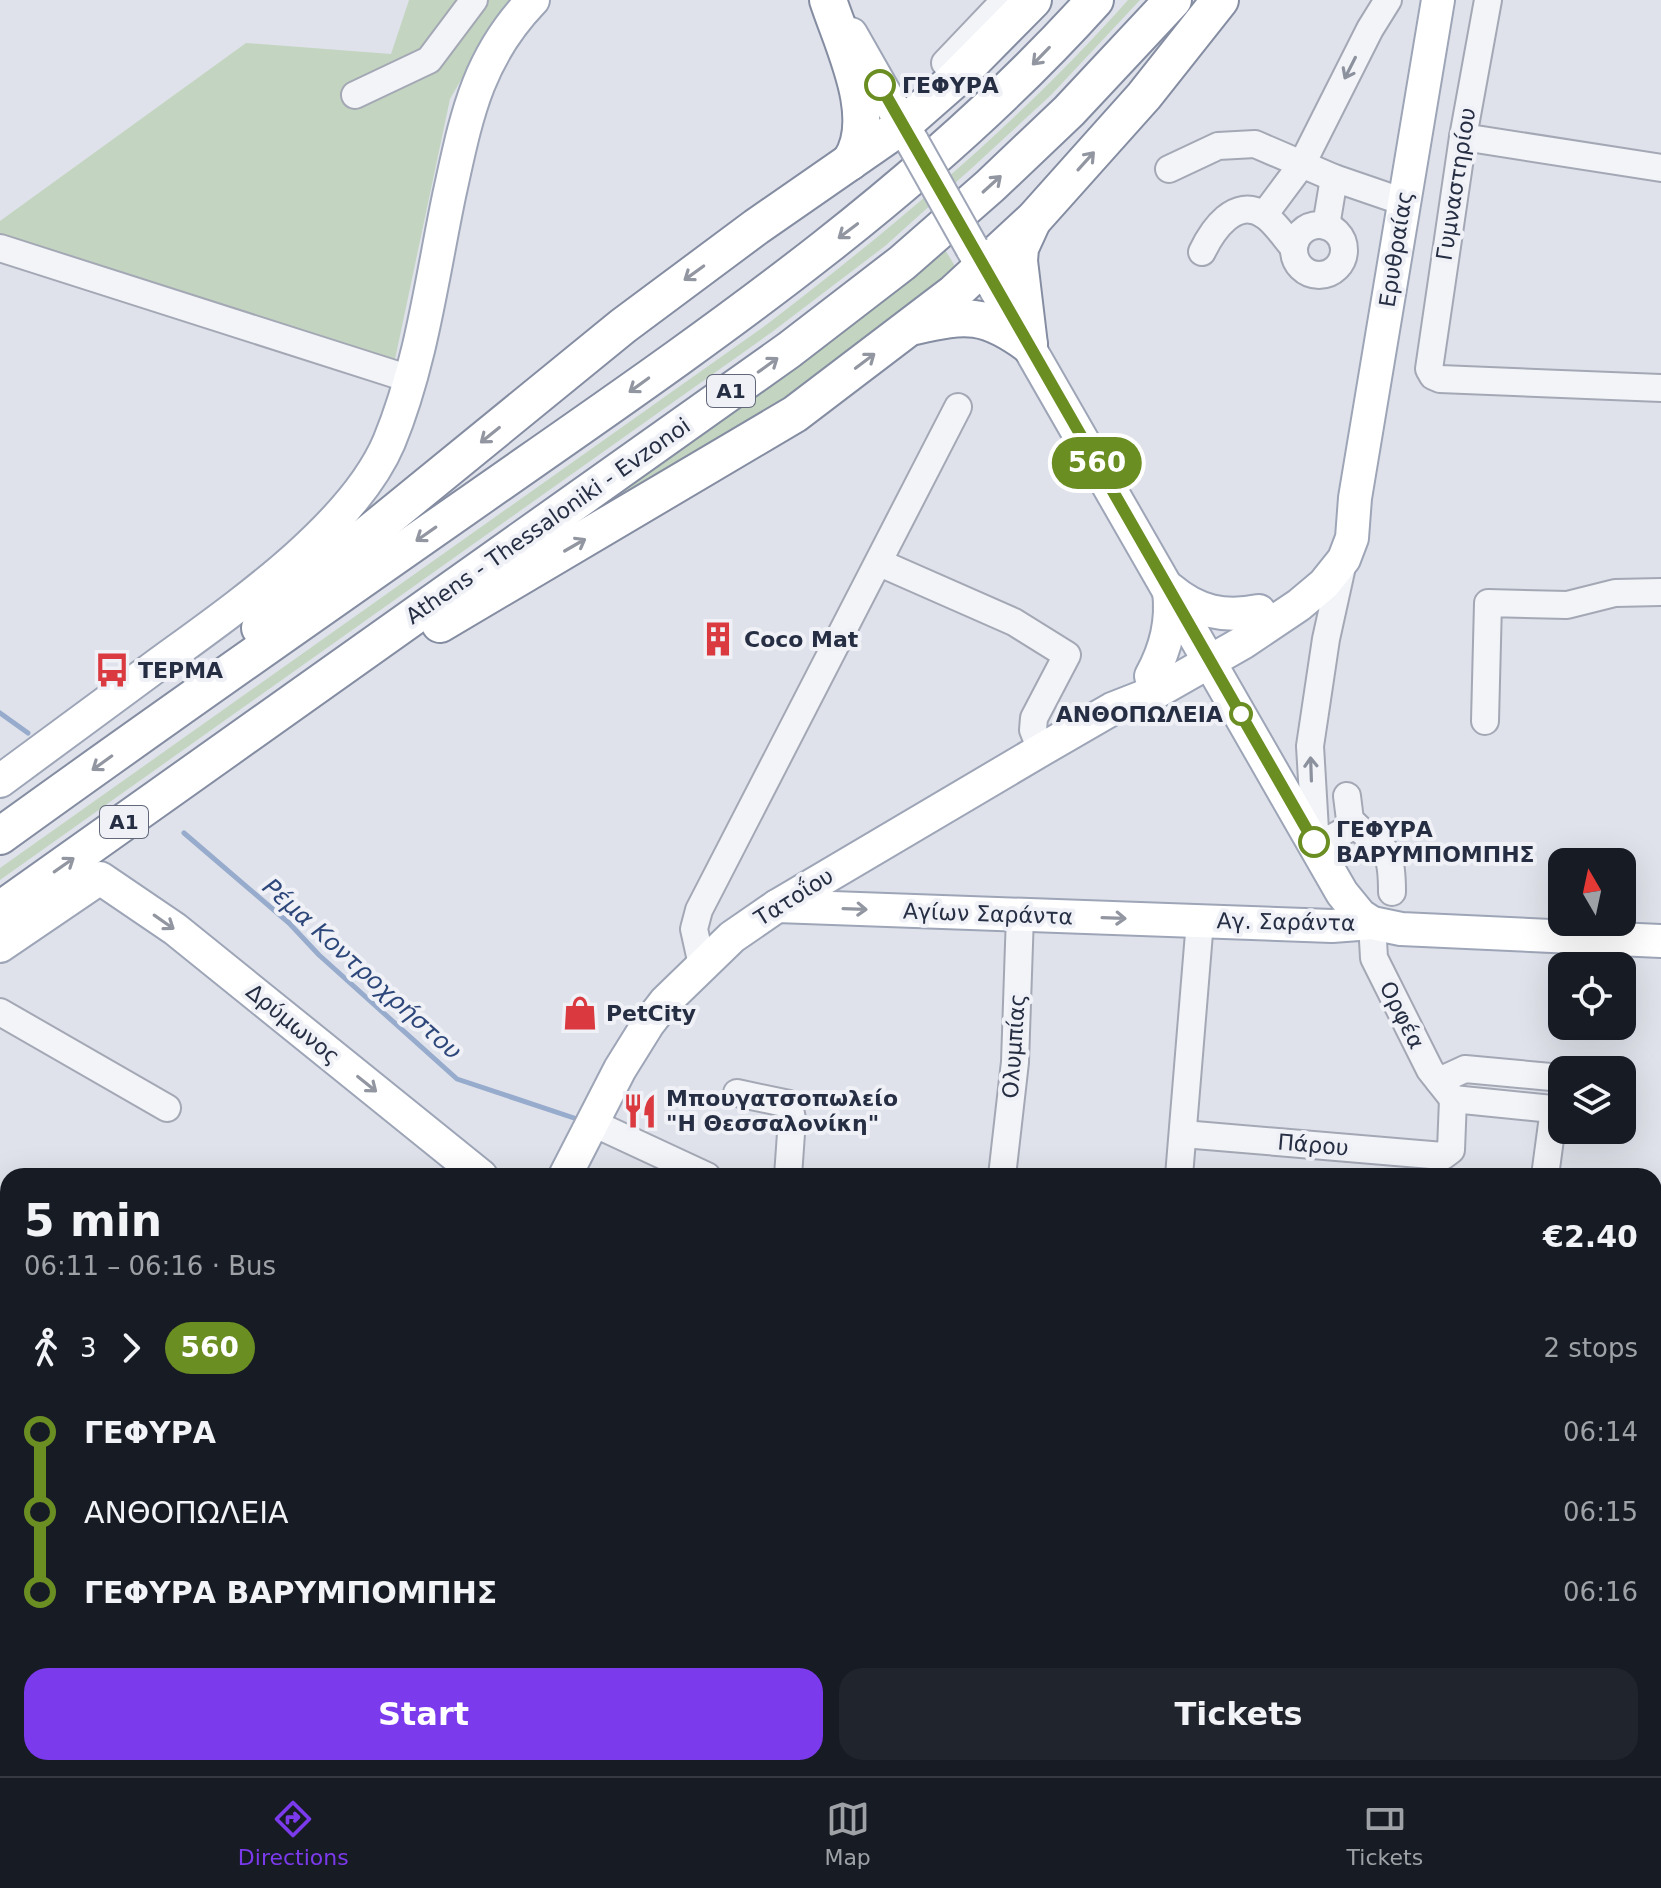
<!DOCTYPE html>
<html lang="en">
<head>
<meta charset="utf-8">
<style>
	:root { --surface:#171b24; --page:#20242c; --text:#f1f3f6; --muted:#9ea1a6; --line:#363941; --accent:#7c3aed }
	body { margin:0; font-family:"DejaVu Sans",sans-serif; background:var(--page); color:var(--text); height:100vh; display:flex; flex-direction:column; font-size:30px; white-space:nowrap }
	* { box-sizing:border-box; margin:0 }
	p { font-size:26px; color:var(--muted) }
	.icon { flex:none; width:44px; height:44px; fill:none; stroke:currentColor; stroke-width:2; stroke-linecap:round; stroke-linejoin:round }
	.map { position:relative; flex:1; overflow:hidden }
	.sheet { position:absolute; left:0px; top:1168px; width:1662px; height:608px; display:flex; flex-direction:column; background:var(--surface); border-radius:24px 24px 0 0; box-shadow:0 8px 32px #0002 }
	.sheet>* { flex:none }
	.badge { padding:0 16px; border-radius:26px; font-size:28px; line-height:52px }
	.needle { width:52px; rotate:351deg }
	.controls { position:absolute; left:1548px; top:848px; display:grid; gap:16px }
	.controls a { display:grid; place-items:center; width:88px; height:88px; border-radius:16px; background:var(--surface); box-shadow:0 8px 32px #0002; font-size:40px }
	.map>.badge { position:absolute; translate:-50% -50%; box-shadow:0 0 0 4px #fff }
	.legs { display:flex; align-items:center; gap:12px; height:88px; padding:0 24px; font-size:26px }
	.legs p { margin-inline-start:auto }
	.headline { display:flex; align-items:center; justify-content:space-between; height:136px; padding:0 24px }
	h1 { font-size:44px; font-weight:600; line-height:60px }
	.action { display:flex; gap:16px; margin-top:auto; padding:16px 24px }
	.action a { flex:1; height:92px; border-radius:24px; background:var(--accent); color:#fff; font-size:32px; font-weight:600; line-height:92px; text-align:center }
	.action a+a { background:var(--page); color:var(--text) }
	ul { padding:0 24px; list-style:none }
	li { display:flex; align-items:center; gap:28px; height:80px; font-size:30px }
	li i { display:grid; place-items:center; width:12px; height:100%; margin:0 10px; background:currentColor }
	li i::after { content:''; width:20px; height:20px; margin:-10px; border:6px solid; border-radius:50%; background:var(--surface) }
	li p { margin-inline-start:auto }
	li:first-child i { background:linear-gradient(#0000 50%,currentColor 0) }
	li:last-child i { background:linear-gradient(currentColor 50%,#0000 0) }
	.menu { display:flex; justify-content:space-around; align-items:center; height:112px; border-top:2px solid var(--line); background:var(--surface); font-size:22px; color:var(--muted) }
	.menu a { display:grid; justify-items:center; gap:4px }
	.menu .on { color:var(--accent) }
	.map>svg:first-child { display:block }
	.built { fill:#cdd1dc }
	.green { fill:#c3d5c0 }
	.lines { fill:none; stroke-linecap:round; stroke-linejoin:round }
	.stream { stroke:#97abcd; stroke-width:5 }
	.minor-casing { stroke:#a4a8b5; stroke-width:30 }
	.major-casing { stroke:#9da5b7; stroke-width:36 }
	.highway-casing { stroke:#858da2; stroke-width:40 }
	.minor { stroke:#f2f4f8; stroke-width:26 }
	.major { stroke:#fff; stroke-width:32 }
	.highway { stroke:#fff; stroke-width:36 }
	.major-bridge-casing { stroke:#9da5b7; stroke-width:36; stroke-linecap:butt }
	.major-bridge { stroke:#fff; stroke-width:32 }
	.oneway { stroke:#9296a1 }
	.oneway2 { stroke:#8c919e }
	.line-1-casing { stroke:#fff; stroke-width:18 }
	.line-1 { stroke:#6b8e23; stroke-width:12 }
	.stop-1-dot { fill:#fff; stroke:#6b8e23; stroke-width:4 }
	.labels { text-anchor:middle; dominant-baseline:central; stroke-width:8; stroke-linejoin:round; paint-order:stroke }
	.shield { fill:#eff1f7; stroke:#626879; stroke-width:2 }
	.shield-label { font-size:20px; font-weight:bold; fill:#262e43 }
	.stop-label { font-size:22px; font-weight:bold; fill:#262e43; stroke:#eff1f7; text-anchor:start }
	.street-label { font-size:22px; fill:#262e43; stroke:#eff1f7 }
	.poi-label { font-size:22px; font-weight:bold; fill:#262e43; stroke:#eff1f7; text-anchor:start }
	.water-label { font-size:24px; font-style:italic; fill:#2d477a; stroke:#eff1f7 }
</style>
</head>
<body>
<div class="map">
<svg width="1661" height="1776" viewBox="0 0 1661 1776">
	<rect width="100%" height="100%" fill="#dfe2ea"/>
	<path class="built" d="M651 1768H814L813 1776H652Z"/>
	<g class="green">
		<path d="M409 0H519L487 35 450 99 394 364 0 240V221L246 43 391 54Z"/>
		<path d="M1128 0H1140L1051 95 973 167 885 246 772 332 0 880V868L766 325C895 226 1020 122 1128 0Z"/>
		<path d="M941 243 958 271 798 397 468 595Z"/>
		<path d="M1654 1413H1661V1531L1654 1530Z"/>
		<path d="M1654 1554 1661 1555V1776H1564L1565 1768H1654Z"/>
	</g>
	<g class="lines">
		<g class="stream">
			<path d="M0 713 28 733"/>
			<path d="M184 833 289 923 319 955 457 1079 577 1119"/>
		</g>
		<g class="minor-casing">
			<g id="minor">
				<path d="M1488 0 1463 137 1429 369 1433 376 1440 379 1661 388"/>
				<path d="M945 63 1005 0"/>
				<path d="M355 95 429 60 474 0"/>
				<path d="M1463 137 1661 168"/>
				<path d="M1169 169 1218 146 1255 144 1334 178 1404 202"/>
				<path d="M1264 215 1302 164 1370 29 1388 0"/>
				<circle cx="1319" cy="250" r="25"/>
				<path d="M1326 226 1334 178"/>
				<path d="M0 248 410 379"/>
				<path d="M1202 252C1212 231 1235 196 1264 215 1275 222 1285 238 1294 248"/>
				<path d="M1343 562 1326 639 1310 746 1316 847 1355 825"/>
				<path d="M880 563 1014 622 1067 655 1034 718 1033 730 1041 750"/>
				<path d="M1485 721 1488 603 1567 605 1615 593 1661 592"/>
				<path d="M1347 796 1350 820C1381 852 1392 838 1392 892"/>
				<path d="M1372 923 1374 958 1430 1070 1453 1099"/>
				<path d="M702 965 694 929 699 910 958 407"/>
				<path d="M0 1012 167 1108"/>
				<path d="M1439 1081 1465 1069 1562 1078"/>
				<path d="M737 1093 789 1104 792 1119 788 1176"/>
				<path d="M1453 1099 1562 1110"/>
				<path d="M593 1123 707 1176"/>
				<path d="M1183 1134 1443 1156 1451 1150 1453 1099"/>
				<path d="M1002 1176 1015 1062 1020 915"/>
				<path d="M1179 1176 1200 921"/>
				<path d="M1545 1176 1554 1109"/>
				<path d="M0 1215 8 1218"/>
				<path d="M1654 1254 1661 1255"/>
				<path d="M0 1316 8 1295"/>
				<path d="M1654 1328 1661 1329"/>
				<path d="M1654 1407H1661"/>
				<path d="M0 1482 8 1485"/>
				<path d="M1654 1542H1661"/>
				<path d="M0 1733 8 1736"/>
				<path d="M90 1768 110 1776"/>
				<path d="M407 1776V1768"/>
				<path d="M567 1776V1768"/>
				<path d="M820 1776 821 1768"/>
				<path d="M1119 1776 1120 1768"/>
				<path d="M1556 1776 1557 1768"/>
			</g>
		</g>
		<g class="major-casing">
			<g id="major">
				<path d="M851 34 913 143"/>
				<path d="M972 248 1342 893 1360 915 1372 923"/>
				<path d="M1170 589C1197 612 1224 618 1259 611"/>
				<path d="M1151 676C1166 649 1173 622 1169 591"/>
				<path d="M0 781C52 743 104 704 156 666 231 611 352 529 389 442 421 365 432 278 449 196 466 119 476 59 533 0"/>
				<path d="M777 906 1332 926 1372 923 1401 929 1661 941"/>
				<path d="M0 946 100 878 175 929 481 1176"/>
				<path d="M565 1176 620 1069 648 1024 665 1002 732 937 777 906 1041 750 1112 709 1158 691 1244 642 1299 605 1324 584 1344 559 1352 538 1355 498 1438 0"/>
				<path d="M254 1776 258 1768"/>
			</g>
		</g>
		<g class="highway-casing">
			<g id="highway">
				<path d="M828 0C843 46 880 118 850 162"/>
				<path d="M915 326C967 314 985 313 1029 345"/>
				<path d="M1029 345 1019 261 1020 248 1031 224"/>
				<path d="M440 624 795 414 954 293 1034 219 1144 96 1220 0"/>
				<path d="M260 628 314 578 623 326 756 227 903 125 952 82 1033 0"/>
				<path d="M0 836C174 710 351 587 527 464 728 324 930 183 1095 0"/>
				<path d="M0 910 789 350 902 263 990 186 1069 111 1173 0"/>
			</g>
		</g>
		<use href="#minor" class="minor"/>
		<use href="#major" class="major"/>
		<use href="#highway" class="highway"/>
		<g class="major-bridge-casing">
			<path id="major-bridge" d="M913 143 972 248"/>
		</g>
		<use href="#major-bridge" class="major-bridge"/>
	</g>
	<defs><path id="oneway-shaft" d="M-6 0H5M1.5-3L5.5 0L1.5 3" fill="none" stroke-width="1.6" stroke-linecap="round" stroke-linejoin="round" transform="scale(2)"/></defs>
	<g class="oneway">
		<use href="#oneway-shaft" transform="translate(1041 56) rotate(134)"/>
		<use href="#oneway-shaft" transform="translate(1086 161) rotate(-48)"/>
		<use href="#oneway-shaft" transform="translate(992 184) rotate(-42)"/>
		<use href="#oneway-shaft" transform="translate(848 231) rotate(143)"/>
		<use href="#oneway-shaft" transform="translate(694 273) rotate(144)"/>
		<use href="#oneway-shaft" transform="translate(865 361) rotate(-37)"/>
		<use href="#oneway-shaft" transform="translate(768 365) rotate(-36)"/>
		<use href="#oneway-shaft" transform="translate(639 385) rotate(144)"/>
		<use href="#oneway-shaft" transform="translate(490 435) rotate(141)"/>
		<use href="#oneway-shaft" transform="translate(426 534) rotate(145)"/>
		<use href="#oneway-shaft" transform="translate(575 545) rotate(-30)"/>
		<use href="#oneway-shaft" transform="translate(102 763) rotate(144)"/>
		<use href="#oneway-shaft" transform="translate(64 865) rotate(-35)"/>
		<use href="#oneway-shaft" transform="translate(855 909) rotate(2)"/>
		<use href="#oneway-shaft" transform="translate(1114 918) rotate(2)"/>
		<use href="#oneway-shaft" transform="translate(164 922) rotate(35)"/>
		<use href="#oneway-shaft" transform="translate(367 1084) rotate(39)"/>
	</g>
	<g class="oneway2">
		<use href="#oneway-shaft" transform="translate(1350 68) rotate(117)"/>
		<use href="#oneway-shaft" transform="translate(1311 769) rotate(-92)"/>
	</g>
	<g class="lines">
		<g class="line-1-casing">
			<path id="line-1" d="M880 85 1314 842"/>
		</g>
		<use href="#line-1" class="line-1"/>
	</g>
	<defs>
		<g id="building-bare" transform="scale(2.76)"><path d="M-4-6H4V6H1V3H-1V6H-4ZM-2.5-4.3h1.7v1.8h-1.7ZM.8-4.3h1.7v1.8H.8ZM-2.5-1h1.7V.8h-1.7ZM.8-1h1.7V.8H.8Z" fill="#da393f" stroke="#eff1f7" stroke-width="2.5" paint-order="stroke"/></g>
		<g id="bus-bare" transform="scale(2.76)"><path d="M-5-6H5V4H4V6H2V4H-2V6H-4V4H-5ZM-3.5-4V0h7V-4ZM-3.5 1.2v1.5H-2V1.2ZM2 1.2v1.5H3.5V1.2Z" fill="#da393f" stroke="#eff1f7" stroke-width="2.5" paint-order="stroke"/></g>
		<g id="shop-bare" transform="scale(2.76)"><path d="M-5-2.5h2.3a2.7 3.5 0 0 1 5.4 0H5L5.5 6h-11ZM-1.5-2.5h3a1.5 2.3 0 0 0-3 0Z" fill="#da393f" stroke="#eff1f7" stroke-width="2.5" paint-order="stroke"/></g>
		<g id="restaurant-bare" transform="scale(2.76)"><path d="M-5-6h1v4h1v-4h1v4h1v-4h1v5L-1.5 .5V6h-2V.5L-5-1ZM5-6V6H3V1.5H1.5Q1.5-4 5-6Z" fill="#da393f" stroke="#eff1f7" stroke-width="2.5" paint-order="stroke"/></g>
	</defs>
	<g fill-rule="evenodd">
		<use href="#building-bare" x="718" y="639"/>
		<use href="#bus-bare" x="112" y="670"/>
		<use href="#shop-bare" x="580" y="1013"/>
		<use href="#restaurant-bare" x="640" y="1111"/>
	</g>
	<g class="stop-1-dot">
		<circle cx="880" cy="85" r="14"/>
		<circle cx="1241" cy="714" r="10"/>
		<circle cx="1314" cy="842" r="14"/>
	</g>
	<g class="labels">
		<g class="shield">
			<rect x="707" y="375" width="48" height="32" rx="6"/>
			<rect x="100" y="806" width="48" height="32" rx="6"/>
		</g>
		<g class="shield-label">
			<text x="731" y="391">Α1</text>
			<text x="124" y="822">Α1</text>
		</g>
		<g class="stop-label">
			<text x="902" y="85">ΓΕΦΥΡΑ</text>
			<text x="1223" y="714" text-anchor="end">ΑΝΘΟΠΩΛΕΙΑ</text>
			<text x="1336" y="829">ΓΕΦΥΡΑ<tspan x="1336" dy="25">ΒΑΡΥΜΠΟΜΠΗΣ</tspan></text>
		</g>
		<g class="street-label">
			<text transform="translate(1456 184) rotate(-81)">Γυμναστηρίου</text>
			<text transform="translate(1396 249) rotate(-81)">Ερυθραίας</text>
			<text transform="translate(548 521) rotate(-35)">Athens - Thessaloniki - Evzonoi</text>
			<text transform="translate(794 897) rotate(-32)">Τατοΐου</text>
			<text transform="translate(988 914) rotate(2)">Αγίων Σαράντα</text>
			<text transform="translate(1286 922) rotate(1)">Αγ. Σαράντα</text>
			<text transform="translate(1402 1015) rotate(63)">Ορφέα</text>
			<text transform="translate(293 1024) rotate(39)">Δρύμωνος</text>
			<text transform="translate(1014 1046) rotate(-86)">Ολυμπίας</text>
			<text transform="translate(1313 1145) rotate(5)">Πάρου</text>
		</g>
		<g class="poi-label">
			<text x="744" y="639">Coco Mat</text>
			<text x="138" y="670">ΤΕΡΜΑ</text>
			<text x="606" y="1013">PetCity</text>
			<text x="666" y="1098">Μπουγατσοπωλείο<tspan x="666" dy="25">"Η Θεσσαλονίκη"</tspan></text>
		</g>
		<g class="water-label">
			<text transform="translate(362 969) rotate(42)">Ρέμα Κοντροχρήστου</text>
		</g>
	</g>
</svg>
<div class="controls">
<a><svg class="needle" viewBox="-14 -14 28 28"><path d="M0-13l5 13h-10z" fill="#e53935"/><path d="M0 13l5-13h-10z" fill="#9ea1a6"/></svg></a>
<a><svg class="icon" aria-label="locate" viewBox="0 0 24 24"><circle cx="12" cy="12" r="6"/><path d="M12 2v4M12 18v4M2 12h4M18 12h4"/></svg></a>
<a><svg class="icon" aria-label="layers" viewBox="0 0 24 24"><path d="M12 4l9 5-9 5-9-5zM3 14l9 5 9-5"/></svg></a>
</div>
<b class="badge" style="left:1097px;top:463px;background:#6b8e23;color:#fff">560</b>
<section class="sheet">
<div class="headline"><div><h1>5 min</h1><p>06:11 – 06:16 · Bus</p></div><b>€2.40</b></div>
<div class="legs"><svg class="icon" aria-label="walk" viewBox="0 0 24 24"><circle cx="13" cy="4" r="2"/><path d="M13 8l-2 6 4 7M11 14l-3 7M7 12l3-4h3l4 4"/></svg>3<svg class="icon" aria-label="forward" viewBox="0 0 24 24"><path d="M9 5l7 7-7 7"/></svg><b class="badge" style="background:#6b8e23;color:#fff">560</b><p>2 stops</p></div>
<ul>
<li><i style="color:#6b8e23"></i><b>ΓΕΦΥΡΑ</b><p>06:14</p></li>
<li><i style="color:#6b8e23"></i><span>ΑΝΘΟΠΩΛΕΙΑ</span><p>06:15</p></li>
<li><i style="color:#6b8e23"></i><b>ΓΕΦΥΡΑ ΒΑΡΥΜΠΟΜΠΗΣ</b><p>06:16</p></li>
</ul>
<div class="action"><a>Start</a><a>Tickets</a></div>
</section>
</div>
<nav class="menu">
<a class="on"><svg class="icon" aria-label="directions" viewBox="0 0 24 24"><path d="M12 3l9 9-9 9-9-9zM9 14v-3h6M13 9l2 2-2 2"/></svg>Directions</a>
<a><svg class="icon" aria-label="map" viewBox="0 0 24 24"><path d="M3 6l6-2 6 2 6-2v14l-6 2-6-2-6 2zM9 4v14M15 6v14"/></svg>Map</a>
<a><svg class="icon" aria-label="tickets" viewBox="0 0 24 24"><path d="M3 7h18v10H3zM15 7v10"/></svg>Tickets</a>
</nav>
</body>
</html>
